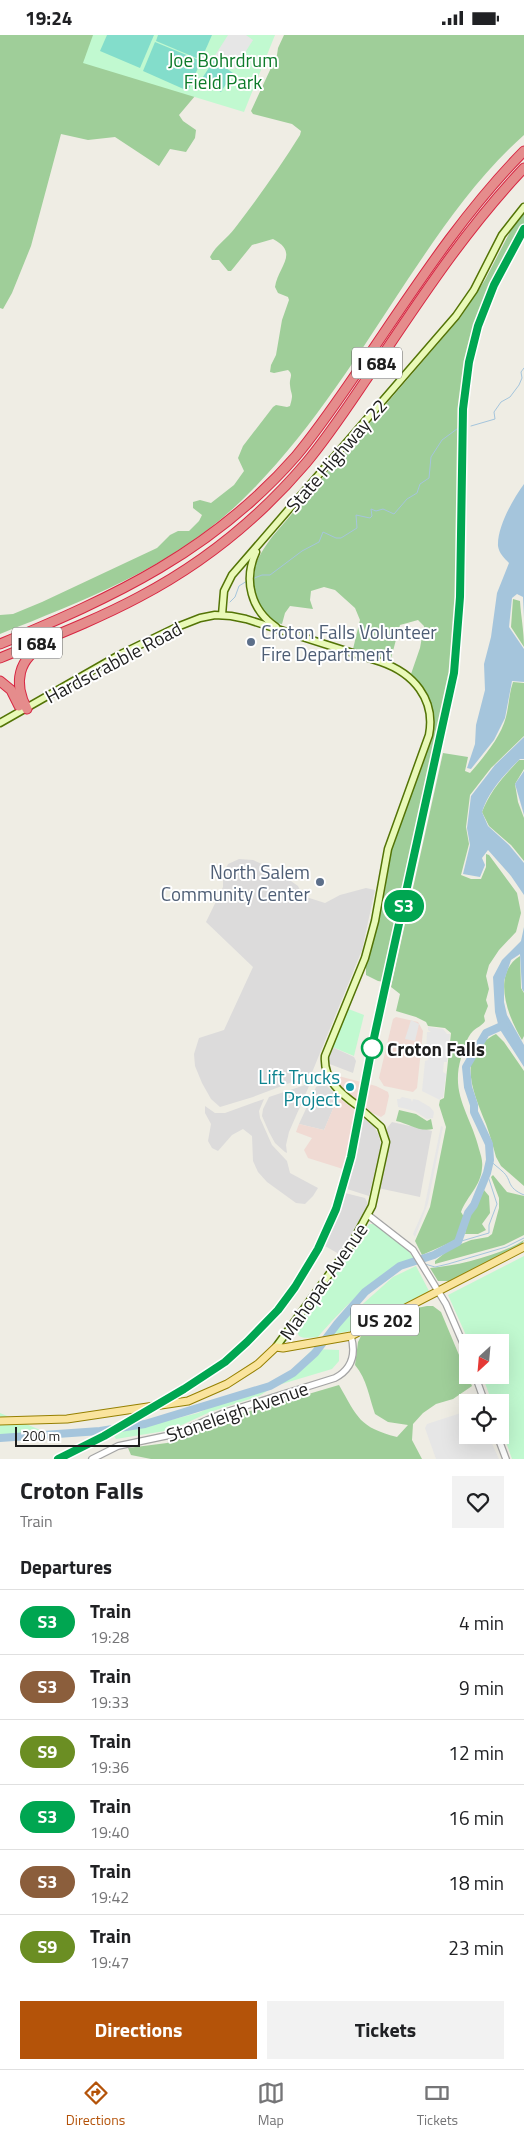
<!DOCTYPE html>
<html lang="en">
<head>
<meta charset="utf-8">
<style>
	:root { --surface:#fff; --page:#f2f2f2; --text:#202124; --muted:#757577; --line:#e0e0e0; --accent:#b45309 }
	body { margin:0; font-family:"Titillium Web",sans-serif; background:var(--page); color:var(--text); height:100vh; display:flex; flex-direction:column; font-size:19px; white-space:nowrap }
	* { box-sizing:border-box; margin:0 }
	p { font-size:16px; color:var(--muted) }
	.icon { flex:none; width:28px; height:28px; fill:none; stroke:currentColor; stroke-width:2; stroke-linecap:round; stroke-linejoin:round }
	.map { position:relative; height:1424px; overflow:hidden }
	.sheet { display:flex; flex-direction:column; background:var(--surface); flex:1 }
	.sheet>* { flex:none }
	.badge { padding:0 10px; border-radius:16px; font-size:18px; line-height:32px }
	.needle { width:32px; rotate:206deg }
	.tools { position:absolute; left:459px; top:1299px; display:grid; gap:10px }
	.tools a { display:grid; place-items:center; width:50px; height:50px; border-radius:0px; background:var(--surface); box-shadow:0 5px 20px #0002; font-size:25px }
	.scale { position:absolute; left:15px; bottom:12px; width:125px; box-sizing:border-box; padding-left:5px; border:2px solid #1e1e1e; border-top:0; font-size:14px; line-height:18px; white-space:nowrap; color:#1e1e1e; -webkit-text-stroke:4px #fff; paint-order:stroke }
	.map>.badge { position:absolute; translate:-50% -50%; box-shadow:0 0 0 2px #fff }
	h2 { padding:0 20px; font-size:19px; line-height:45px }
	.round { display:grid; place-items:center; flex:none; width:52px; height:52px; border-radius:0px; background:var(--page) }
	.headline { display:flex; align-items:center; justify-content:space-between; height:85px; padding:0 20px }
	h1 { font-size:24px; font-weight:700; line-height:38px }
	.primary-button { display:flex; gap:10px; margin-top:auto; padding:10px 20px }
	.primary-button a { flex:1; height:58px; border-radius:0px; background:var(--accent); color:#fff; font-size:20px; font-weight:700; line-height:58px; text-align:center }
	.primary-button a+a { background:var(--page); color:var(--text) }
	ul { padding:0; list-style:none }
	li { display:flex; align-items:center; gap:15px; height:65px; padding:0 20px; border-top:1px solid var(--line) }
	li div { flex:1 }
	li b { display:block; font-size:19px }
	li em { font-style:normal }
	li .badge { min-width:55px; font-weight:700; text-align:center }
	.status { display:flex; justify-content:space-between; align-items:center; height:35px; padding:0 25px; background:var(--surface); direction:ltr }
	.status svg { height:14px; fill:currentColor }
	.tab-bar { display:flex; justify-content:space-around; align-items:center; height:70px; border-top:1px solid var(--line); background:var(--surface); font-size:14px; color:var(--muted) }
	.tab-bar a { display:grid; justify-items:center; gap:2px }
	.tab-bar .selected { color:var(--accent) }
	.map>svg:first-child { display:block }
	.residential { fill:#dcdbdb }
	.commercial { fill:#f0dad3 }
	.forest { fill:#9fce99 }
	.park { fill:#c1f9d0 }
	.pitch { fill:#83ddcb }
	.parking { fill:#e6e6e6 }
	.water { fill:#a5c5dc }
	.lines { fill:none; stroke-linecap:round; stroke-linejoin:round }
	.stream { stroke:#a5c5dc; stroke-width:1 }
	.river { stroke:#a5c5dc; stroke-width:8 }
	.tertiary-casing { stroke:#a5a5a5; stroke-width:8 }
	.secondary-casing { stroke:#537406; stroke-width:9 }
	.primary-casing { stroke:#968002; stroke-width:9 }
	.motorway-casing { stroke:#d72642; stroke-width:11 }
	.tertiary { stroke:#fff; stroke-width:5.5 }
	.secondary { stroke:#e9f9b8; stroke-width:6 }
	.primary { stroke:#fae49d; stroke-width:7 }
	.motorway { stroke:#e58c8c; stroke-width:9 }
	.rail { stroke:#6c6c6c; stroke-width:1; stroke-dasharray:10 10; stroke-linecap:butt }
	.line-casing { stroke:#fff; stroke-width:11 }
	.line { stroke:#00a651; stroke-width:8 }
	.service-dot { fill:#5c6f8a; stroke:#fff; stroke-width:2 }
	.stop-dot { fill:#fff; stroke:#00a651; stroke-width:2.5 }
	.culture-dot { fill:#0f9aa8; stroke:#fff; stroke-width:2 }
	.labels { text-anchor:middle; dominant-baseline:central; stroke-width:4; stroke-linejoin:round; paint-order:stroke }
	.shield { fill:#fff; stroke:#626262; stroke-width:1 }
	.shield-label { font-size:18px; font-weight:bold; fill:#1e1e1e }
	.park-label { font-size:19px; fill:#0d7b2a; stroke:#fff }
	.street-label { font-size:19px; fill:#1e1e1e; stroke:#fff }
	.service-label { font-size:19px; fill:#4e5e75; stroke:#fff; text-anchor:start }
	.stop-label { font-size:19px; font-weight:bold; fill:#1e1e1e; stroke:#fff; text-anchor:start }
	.culture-label { font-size:19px; fill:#0d838f; stroke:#fff; text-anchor:end }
</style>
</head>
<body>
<div class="status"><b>19:24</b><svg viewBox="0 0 49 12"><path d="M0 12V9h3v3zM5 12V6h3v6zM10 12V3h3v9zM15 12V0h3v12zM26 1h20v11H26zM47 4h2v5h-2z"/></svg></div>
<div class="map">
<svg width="524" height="1424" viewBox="0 0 524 1424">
	<rect width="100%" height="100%" fill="#efede4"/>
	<g class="residential">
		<path d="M239 824 253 825 275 835 298 851 303 861 325 868 340 860 366 853 375 855 362 915 311 1040 253 1062 220 1072 211 1064 202 1048 195 1031 194 1019 199 1003 224 995 253 932 206 887 223 852V839L228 829Z"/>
		<path d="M330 1011 354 1022 356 1026 353 1038 327 1028 326 1023Z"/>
		<path d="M308 1049 309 1051 289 1097 286 1110 287 1118 285 1117 275 1108 269 1097 262 1081 263 1074 269 1062Z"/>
		<path d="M320 1050 327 1051 338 1062 324 1095 299 1089 316 1052Z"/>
		<path d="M264 1064 259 1076 260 1083 272 1110 287 1126 290 1138 318 1153 313 1161 305 1169 296 1168 267 1147 258 1137 253 1126 252 1101 243 1094 232 1100 218 1116 212 1113 208 1106 211 1089 205 1078V1071L215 1078H225Z"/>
		<path d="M363 1082 374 1091 379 1101 381 1110 369 1161 347 1154Z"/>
		<path d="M392 1087 432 1096 420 1162 378 1153 387 1109V1093Z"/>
		<path d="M345 1158 365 1163 368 1169 363 1181 339 1219 325 1211Z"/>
	</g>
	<g class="commercial">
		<path d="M396 982 418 987 423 996 417 1053 413 1057 384 1051 379 1043 393 984Z"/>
		<path d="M331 1039 376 1051 388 1057 389 1061 385 1079 381 1082 368 1076 343 1055 331 1041Z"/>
		<path d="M338 1062 357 1077 343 1134 308 1123 304 1115 312 1103 296 1097 299 1089 324 1095Z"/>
	</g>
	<g class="forest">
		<path d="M0 0H98L195 61 179 80 183 86 196 95 195 103 186 117 170 114 159 131 115 102 88 105 61 99 31 211 12 258 3 274 0 273Z"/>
		<path d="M284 0H524V100C478 141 443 192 408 244 357 321 308 402 240 467 173 532 85 565 0 599V580L13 579 42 567 157 513 170 500 178 496H189L199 486 202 480 193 473V467L200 465 211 468 234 450 244 436 238 423 243 411 273 372 276 370 287 372 290 371C294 357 291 361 290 350 289 343 294 340 288 335L274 338 270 337 271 330 276 320 282 285 289 265 288 262 278 258 275 252C278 231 300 218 273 204L252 210 231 236H228L219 225H212L210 222C216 210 227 204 235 193 258 163 280 132 300 100L301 96 292 89 253 79 251 76 277 20 278 13Z"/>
		<path d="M524 178V191L504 223 485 263 468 319 459 395 456 576 450 640 438 707 411 823 384 947 378 946 366 940V930L385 855 388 826 433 697C434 669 430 660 411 639L420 613 424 591 418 585 400 590 390 627 353 614 360 585 355 573 335 555 324 552 311 556 310 565 313 574 290 571 285 578 282 589C265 587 252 557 253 541 255 526 263 514 272 502L460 283 485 245 511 195Z"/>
		<path d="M513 564 520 566C521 582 524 596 524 612L511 592Z"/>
		<path d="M513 647 524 648V701L491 733 470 760 466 792 469 809 461 840 471 844H481L486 832V819L489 820 517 858 521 878 516 897 499 915 489 930 486 941 489 954 486 965 488 971 484 981 485 986C482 991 477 992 473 996 466 1003 464 1014 461 1023 450 1060 471 1080 479 1114 481 1121 483 1126 482 1133 481 1151 467 1161 461 1177L464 1182 456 1205 422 1220 415 1206 430 1172 446 1092 439 1070 440 1065 444 1063 451 998 445 993 428 991 426 987 416 982 396 976 400 959 391 952 443 718 468 722 465 736 470 738C483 723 501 702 506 682 509 670 509 659 513 647Z"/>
		<path d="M519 725H524V734L515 749 518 767 524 783V826L511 810 489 791 482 777C490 756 504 741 519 725Z"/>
		<path d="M520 921 521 953 524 958V1001L522 1005C508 982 491 939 520 921Z"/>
		<path d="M496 999 504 1007 524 1036V1151L501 1131 496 1122C493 1111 490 1100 486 1089 473 1056 455 1020 496 999Z"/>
		<path d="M399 1075 416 1079 427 1086 431 1084 433 1094C418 1097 410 1089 396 1086Z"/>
		<path d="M493 1140 507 1157 524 1161V1200L504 1210 435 1229V1226L451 1213 471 1205 488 1202 492 1199 499 1173V1163L491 1142Z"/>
		<path d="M484 1155 489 1161 490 1178 482 1189 486 1195 478 1199H465L468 1184 477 1170Z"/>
		<path d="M524 1205 522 1209 450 1246H438L430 1233C458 1231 501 1220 524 1205Z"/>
		<path d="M427 1271H433L441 1277 472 1351 453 1364 436 1369 423 1378 413 1389 412 1405 422 1424H151L131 1420 128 1413 167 1408 195 1398 230 1382 339 1350C358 1383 359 1392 397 1402L408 1390 388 1387 375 1379C369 1362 367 1344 355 1330L358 1307 361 1301 417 1273Z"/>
	</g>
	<g class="park">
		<path d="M93 0H275L244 77 83 28Z"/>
		<path d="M346 973 364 980 354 1021 330 1011Z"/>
		<path d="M369 1189H375L405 1211 414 1224C382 1232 339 1277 318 1302 303 1303 293 1306 300 1286L339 1234Z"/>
		<path d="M524 1221V1424H512L500 1390V1368L492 1367 482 1340H500V1308L469 1307 448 1260Z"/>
		<path d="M416 1231 429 1256 356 1295 328 1300 393 1242Z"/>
		<path d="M313 1314 339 1315V1326L332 1334 275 1351 259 1361 210 1377 171 1395 116 1404 111 1396 135 1394 198 1378 232 1363 261 1354 281 1346Z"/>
		<path d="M0 1378 45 1397 25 1398V1403L0 1406Z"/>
	</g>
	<g class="pitch">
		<path d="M107 0H154L140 33 100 16Z"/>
		<path d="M158 0H212L201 25 156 6Z"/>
		<path d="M155 7 201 26 188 56 143 36Z"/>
		<path d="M214 25 233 38 221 57 201 45Z"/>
	</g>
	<g class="parking">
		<path d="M228 0H246L253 5 234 35 214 22Z"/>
		<path d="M411 985 419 989 415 1006 405 1004Z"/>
		<path d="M428 992 443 994 447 999H450L447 1027H444L443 1037 446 1039 443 1063 441 1062 440 1065 422 1056 425 1026 428 1025 429 1016H426L427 997H431L428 995Z"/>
		<path d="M402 1062 411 1064 412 1067 413 1064 418 1065 430 1072 434 1077 433 1083 427 1084 415 1076 398 1072 397 1064H400Z"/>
		<path d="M441 1091 443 1092 428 1168 415 1202 413 1199 424 1174Z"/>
		<path d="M467 1376 468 1400H488L499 1424H436L425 1393 427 1389Z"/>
	</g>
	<g class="water">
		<path d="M524 449V583L523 562 517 559 512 563 509 592 524 614V647L512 646 505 683 494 705 471 734 467 733 475 709 476 690 485 655 484 629 491 602 497 558 509 528C504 523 499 518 498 511 497 492 513 464 524 449Z"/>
		<path d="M524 702V724H520C504 740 489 755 482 777L488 791 509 810 524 828V860L511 841 488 815 482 823 485 830 480 842 463 839 470 810 467 793 471 761 495 730Z"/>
		<path d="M524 736V780L515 749Z"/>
		<path d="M524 892V957L522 954 520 919 511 925 504 946V967L507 980 524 1010V1032L499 993 495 977 493 942 502 925 521 906Z"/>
	</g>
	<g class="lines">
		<g class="stream">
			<path d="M471 391 495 384 494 377 501 367 510 362 519 350 522 343 521 337 524 333"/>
			<path d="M252 544 262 540H270L302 516 319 507 323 497 336 503H341L357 493 356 480 370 483 372 481 371 474 376 476 383 474 394 479 407 464 417 458 420 449 429 443 431 422 442 405 461 391"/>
			<path d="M230 567 235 562 239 551 247 546"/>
			<path d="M490 1125C494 1130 498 1132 502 1136 513 1145 505 1152 524 1160"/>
			<path d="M458 1207 489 1198V1190L497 1169 487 1138"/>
			<path d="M425 1229 435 1232 448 1229 506 1212 524 1203"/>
		</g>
		<path class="river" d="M0 1403 100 1396 145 1389 270 1351 293 1338 315 1318 337 1289 365 1257 400 1231 434 1220 458 1207 468 1178 474 1170 487 1138 490 1125 489 1109 474 1077V1070L468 1052 466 1032 486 998 504 990 505 992"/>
		<g class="tertiary-casing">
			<g id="tertiary">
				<path d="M368 1180 413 1215 446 1269 468 1320"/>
				<path d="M475 1340 485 1368"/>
				<path d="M497 1400 506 1424"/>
				<path d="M92 1424 118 1411 175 1399 226 1377 335 1343C352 1334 356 1319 351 1301"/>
			</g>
		</g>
		<g class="secondary-casing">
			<g id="secondary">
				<path d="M256 517C243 545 251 575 276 592"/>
				<path d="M222 580 224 556 232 540 456 281 474 255 502 200 524 172"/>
				<path d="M0 688 121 619 177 592 200 583 215 580 231 581 246 584 381 627C413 638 436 664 429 700L388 814 375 886 365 923 325 1021C323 1044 341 1059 358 1071"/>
				<path d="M276 1312 352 1208 372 1171 386 1107 381 1092 364 1077"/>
			</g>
		</g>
		<g class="primary-casing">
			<path id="primary" d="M0 1386 67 1384 188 1366 227 1349 258 1329 276 1312 283 1313 351 1301 524 1212"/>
		</g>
		<g class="motorway-casing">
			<g id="motorway">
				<path d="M0 609C114 562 213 516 296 421 322 390 344 356 367 323 416 251 463 178 524 116"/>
				<path d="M0 623C46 604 94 586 139 562 202 529 260 482 306 428 331 398 352 365 374 333 421 263 466 194 524 133"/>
				<path d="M0 646 11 655 19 671"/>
				<path d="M27 674C13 648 18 623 45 610"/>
			</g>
		</g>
		<use href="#tertiary" class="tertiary"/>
		<use href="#secondary" class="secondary"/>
		<use href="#primary" class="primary"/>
		<use href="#motorway" class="motorway"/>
		<path class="rail" d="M58 1424 104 1401 184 1354 213 1336 236 1317 268 1286 295 1252 318 1214 336 1174 351 1122 372 1012 454 638 460 562 463 375 469 327 479 291 494 250 524 194"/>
	</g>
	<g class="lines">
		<g class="line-casing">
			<path id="line" d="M58 1424 104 1401 184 1354 225 1327 247 1307 278 1275 295 1252 318 1214 336 1174 351 1122 372 1012 454 638 460 562 463 374 469 327 478 291 494 250 524 194"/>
		</g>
		<use href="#line" class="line"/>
	</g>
	<g class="service-dot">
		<circle cx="251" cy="607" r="5"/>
		<circle cx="320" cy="847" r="5"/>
	</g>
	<circle class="stop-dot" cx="372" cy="1013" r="10"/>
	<circle class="culture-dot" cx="350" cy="1052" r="5"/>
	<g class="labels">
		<g class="shield">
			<rect x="352" y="312.5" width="50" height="31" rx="4"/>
			<rect x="12" y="592.5" width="50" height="31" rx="4"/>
			<rect x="351" y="1269.5" width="68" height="31" rx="4"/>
		</g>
		<g class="shield-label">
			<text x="377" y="328">I 684</text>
			<text x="37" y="608">I 684</text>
			<text x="385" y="1285">US 202</text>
		</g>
		<g class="park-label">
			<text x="223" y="24">Joe Bohrdrum<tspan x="223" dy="22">Field Park</tspan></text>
		</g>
		<g class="street-label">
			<text transform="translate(336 420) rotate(-49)">State Highway 22</text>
			<text transform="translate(113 627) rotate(-28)">Hardscrabble Road</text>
			<text transform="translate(323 1246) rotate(-55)">Mahopac Avenue</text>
			<text transform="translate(237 1376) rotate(-19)">Stoneleigh Avenue</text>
		</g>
		<g class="service-label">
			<text x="261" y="596">Croton Falls Volunteer<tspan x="261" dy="22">Fire Department</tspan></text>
			<text x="310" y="836" text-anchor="end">North Salem<tspan x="310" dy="22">Community Center</tspan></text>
		</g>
		<g class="stop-label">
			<text x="387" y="1013">Croton Falls</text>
		</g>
		<g class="culture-label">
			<text x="340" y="1041">Lift Trucks<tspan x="340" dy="22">Project</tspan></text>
		</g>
	</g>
</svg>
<div class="tools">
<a><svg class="needle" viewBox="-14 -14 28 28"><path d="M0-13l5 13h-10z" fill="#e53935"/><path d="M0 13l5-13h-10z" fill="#757577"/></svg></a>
<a><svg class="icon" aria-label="locate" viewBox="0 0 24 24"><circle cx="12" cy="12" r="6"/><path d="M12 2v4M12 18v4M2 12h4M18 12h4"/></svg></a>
</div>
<div class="scale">200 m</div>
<b class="badge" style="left:404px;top:871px;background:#00a651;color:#fff">S3</b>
</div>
<section class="sheet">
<div class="headline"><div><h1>Croton Falls</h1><p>Train</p></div><a class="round"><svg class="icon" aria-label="heart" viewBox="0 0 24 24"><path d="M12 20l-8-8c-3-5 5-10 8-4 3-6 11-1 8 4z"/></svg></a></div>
<h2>Departures</h2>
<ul>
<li><span class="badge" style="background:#00a651;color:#fff">S3</span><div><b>Train</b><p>19:28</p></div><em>4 min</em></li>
<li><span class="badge" style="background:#8b5e3c;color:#fff">S3</span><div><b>Train</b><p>19:33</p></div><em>9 min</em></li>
<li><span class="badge" style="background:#6b8e23;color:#fff">S9</span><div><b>Train</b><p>19:36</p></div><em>12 min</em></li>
<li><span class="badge" style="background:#00a651;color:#fff">S3</span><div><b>Train</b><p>19:40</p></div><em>16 min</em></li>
<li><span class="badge" style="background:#8b5e3c;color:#fff">S3</span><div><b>Train</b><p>19:42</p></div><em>18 min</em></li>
<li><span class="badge" style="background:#6b8e23;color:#fff">S9</span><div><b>Train</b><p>19:47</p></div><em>23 min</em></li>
</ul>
<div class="primary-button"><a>Directions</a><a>Tickets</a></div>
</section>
<nav class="tab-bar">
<a class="selected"><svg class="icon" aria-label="directions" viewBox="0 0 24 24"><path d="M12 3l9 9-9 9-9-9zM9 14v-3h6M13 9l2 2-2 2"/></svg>Directions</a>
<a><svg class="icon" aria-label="map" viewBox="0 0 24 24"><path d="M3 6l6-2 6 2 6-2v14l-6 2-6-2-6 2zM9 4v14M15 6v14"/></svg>Map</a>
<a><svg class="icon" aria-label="tickets" viewBox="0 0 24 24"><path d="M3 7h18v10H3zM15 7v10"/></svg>Tickets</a>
</nav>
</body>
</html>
